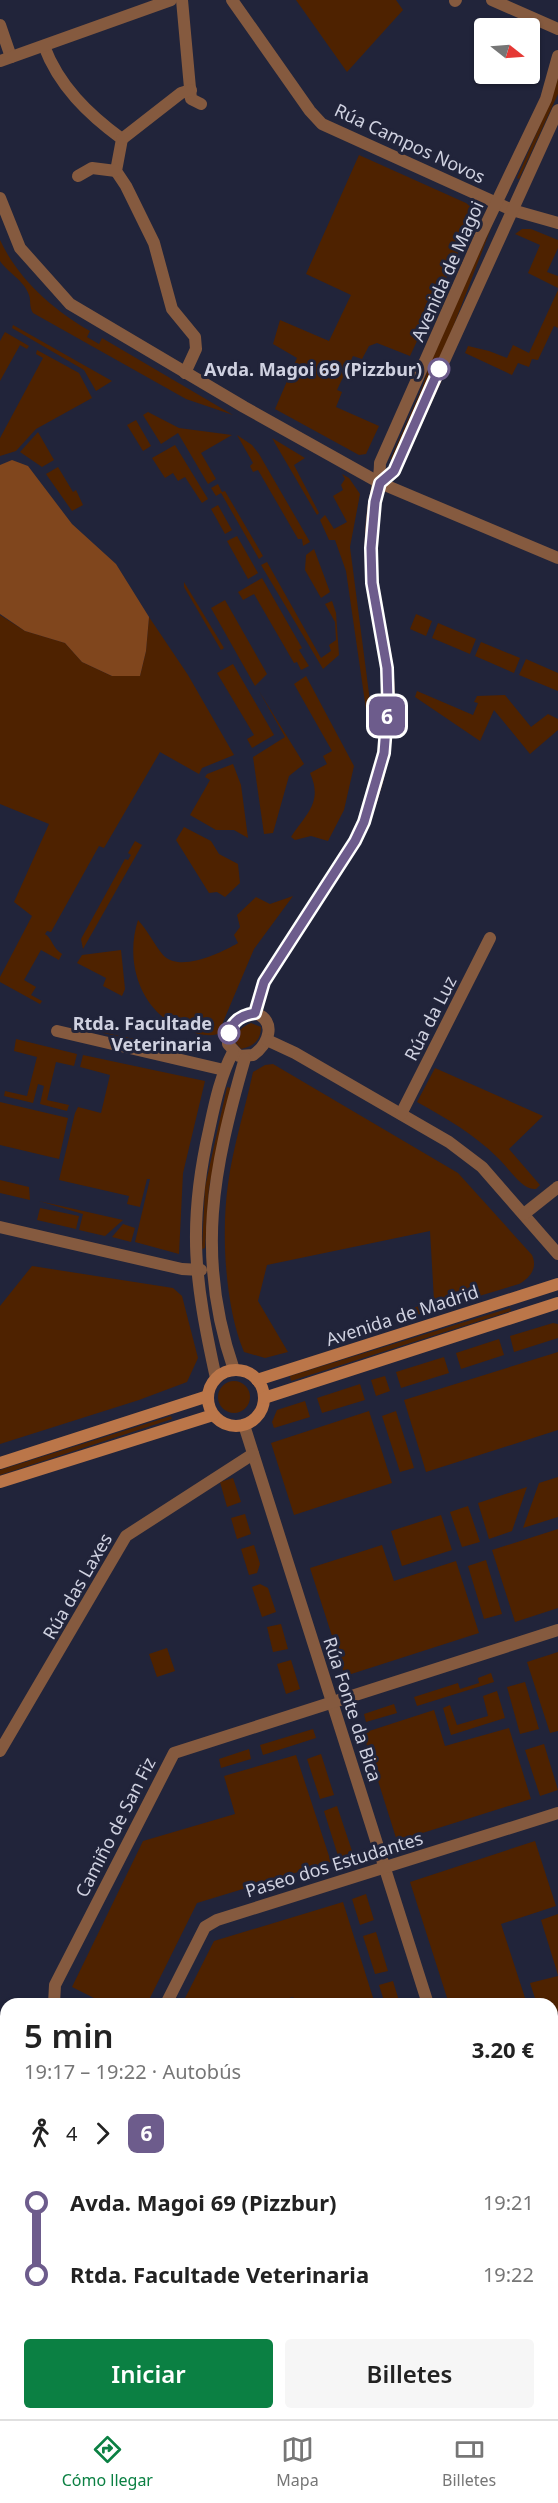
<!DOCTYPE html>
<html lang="es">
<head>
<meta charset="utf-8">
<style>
	:root { --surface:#fff; --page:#f6f6f6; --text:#222; --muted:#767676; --line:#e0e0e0; --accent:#0b8043 }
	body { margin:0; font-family:"Noto Sans",sans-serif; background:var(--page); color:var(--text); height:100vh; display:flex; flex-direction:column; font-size:22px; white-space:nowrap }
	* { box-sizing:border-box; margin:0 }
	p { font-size:20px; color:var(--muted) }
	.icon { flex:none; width:33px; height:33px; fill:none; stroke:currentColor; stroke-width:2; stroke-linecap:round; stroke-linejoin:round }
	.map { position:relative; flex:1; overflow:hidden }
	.drawer { position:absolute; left:0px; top:1998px; width:558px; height:422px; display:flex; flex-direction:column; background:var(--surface); border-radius:18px 18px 0 0; box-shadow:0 2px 4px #0004 }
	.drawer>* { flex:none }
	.badge { padding:0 12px; border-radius:9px; font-size:21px; line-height:39px }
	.needle { width:39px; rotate:107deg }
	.fabs { position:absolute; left:474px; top:18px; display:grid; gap:12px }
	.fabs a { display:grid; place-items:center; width:66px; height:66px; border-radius:6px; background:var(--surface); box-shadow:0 2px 4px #0004; font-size:30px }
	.map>.badge { position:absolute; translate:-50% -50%; box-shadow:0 0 0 3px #fff }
	.legs { display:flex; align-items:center; gap:9px; height:66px; padding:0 24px; font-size:20px }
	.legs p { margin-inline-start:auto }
	.head { display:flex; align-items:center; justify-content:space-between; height:102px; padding:0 24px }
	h1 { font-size:33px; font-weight:600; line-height:45px }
	.primary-button { display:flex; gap:12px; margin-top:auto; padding:12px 24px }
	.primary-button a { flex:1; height:69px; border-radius:6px; background:var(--accent); color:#fff; font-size:24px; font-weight:600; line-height:69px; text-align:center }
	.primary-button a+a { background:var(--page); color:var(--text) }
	ul { padding:0 24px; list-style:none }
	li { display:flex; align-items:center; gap:21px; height:72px; font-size:22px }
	li i { display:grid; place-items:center; width:9px; height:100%; margin:0 8px; background:currentColor }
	li i::after { content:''; width:15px; height:15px; margin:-8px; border:4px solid; border-radius:50%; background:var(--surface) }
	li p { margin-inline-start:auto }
	li:first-child i { background:linear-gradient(#0000 50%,currentColor 0) }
	li:last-child i { background:linear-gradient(currentColor 50%,#0000 0) }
	.dock { display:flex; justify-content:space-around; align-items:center; height:84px; border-top:2px solid var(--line); background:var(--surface); font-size:16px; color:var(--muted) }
	.dock a { display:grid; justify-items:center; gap:3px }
	.dock .selected { color:var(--accent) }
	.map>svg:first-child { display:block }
	.green { fill:#4e2200 }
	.forest { fill:#80461d }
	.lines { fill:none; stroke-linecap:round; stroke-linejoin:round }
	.street { stroke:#855a3f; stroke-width:12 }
	.secondary { stroke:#bb7649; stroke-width:12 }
	.line-1-casing { stroke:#fff; stroke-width:14 }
	.line-1 { stroke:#6d5c8c; stroke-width:9 }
	.stop-1-dot { fill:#fff; stroke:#6d5c8c; stroke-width:3 }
	.labels { text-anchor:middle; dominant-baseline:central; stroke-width:6; stroke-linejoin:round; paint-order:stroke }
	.street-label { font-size:18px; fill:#cfd1e0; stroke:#21243a }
	.stop-label { font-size:18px; font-weight:bold; fill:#cfd1e0; stroke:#21243a; text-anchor:end }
</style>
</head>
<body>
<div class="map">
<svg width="558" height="2419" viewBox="0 0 558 2419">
	<rect width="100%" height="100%" fill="#21243a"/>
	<g class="green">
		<path d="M296 0H396L403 10 347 72Z"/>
		<path d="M558 73V94L519 179 517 178 543 118Z"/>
		<path d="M359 155 466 203C473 208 474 213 473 221L410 356 377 343 369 346 362 359 353 356 337 390 342 392 336 407 379 426 366 454 359 455 275 409 297 358 273 344 280 320 329 341 351 295 306 274Z"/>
		<path d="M493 223 452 330 392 464 391 458 422 388 433 353Z"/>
		<path d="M522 229H531L558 240V248L547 272 558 276V288L528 273 540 245 515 234Z"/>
		<path d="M0 240C18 279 53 310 90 331L87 337 99 344 102 338 233 415 186 399 33 313C29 307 31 300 29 295 24 280 8 273 0 261Z"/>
		<path d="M558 290V328L554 326 538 360 532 359 529 367 518 363 512 375 465 353 468 346 489 351 507 358 513 345 529 353Z"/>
		<path d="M13 325 112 381 96 391 84 370 12 328Z"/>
		<path d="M5 332 29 346 27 349 20 345 0 381V341Z"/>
		<path d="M37 350 79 373 92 398 36 429 16 451 0 456V438L43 358 36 354Z"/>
		<path d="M148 412 179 428 232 435 201 453 216 479 208 484 178 433 161 444 143 415Z"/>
		<path d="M136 420 151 446 143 451 127 425Z"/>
		<path d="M38 432 54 460 42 467 20 452Z"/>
		<path d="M237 435 252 445 259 454 310 542 303 546 302 539H298L258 470 253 472 250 466 253 463Z"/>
		<path d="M272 438 305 458 294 465 319 513 317 515Z"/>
		<path d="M175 445 208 499 202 503 185 477 178 481 173 473 165 478 152 458Z"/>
		<path d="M58 467 73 492 76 490 83 505 72 511 46 474Z"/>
		<path d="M342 474 349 478 360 494 350 547 371 709V714L367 716 346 571 335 540H329L320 520 325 515 334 529 347 522 333 496 343 490 341 485 345 479Z"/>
		<path d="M218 484 222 492 225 491 263 556 259 559 221 493 216 496 211 488Z"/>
		<path d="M218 505 232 530 225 534 211 509Z"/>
		<path d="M237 536 258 573 248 579 227 541Z"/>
		<path d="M314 549 330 592 321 598 305 570 306 555Z"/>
		<path d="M267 562 321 658 331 651 329 645 336 640 335 622 325 604 332 601 336 613 339 655 323 669 261 565Z"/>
		<path d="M262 578 302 648 299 650 309 666 301 670 297 662 294 663 254 594 243 600 238 592Z"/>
		<path d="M184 582 224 648 221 650 184 587Z"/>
		<path d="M225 600 267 674 255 686 211 608Z"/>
		<path d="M416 614 432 621 426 636 410 629Z"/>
		<path d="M0 615 25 631 65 643 82 662 112 676H140L146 651 149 617 188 675 234 755 202 768 199 774 160 752 104 848 99 846 51 932 47 931 45 934C53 939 52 948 62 954L59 960 41 950 24 980 36 987 31 995 42 1001 40 1004 0 982V977L32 916 14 902 49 824 0 804Z"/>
		<path d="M438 623 476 639 470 654 432 638Z"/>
		<path d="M481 642 520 658 514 673 475 656Z"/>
		<path d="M526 659 558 673V691L519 675Z"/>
		<path d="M233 664 274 735 252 748 247 739 254 735 217 673Z"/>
		<path d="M306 676 354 766 344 810 328 841 311 836 295 840 291 837C307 813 323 802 310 773L327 764 323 756 332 751 294 684Z"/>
		<path d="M259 691 304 764 289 776 273 833 264 834 253 757 285 737Z"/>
		<path d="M417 691 473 715 478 703 474 702 477 696 505 695 531 727 548 714 558 719V730L530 754 494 710 480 741 415 697Z"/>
		<path d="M233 764 241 785 248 838 234 830H216L190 815 210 780 205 777 207 774Z"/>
		<path d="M184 827 211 841 219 854 238 864 240 883 225 897 217 892 209 893 176 840Z"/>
		<path d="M135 841 142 845 83 949 81 939 125 859 128 860 131 855 128 853Z"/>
		<path d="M293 896 254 949 218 1034C207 1037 197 1034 187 1030 141 1015 124 963 138 920 148 931 154 944 163 955 179 973 221 953 238 943L234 935 240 927 237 915 256 897 270 904Z"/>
		<path d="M121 950 125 989 122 996 103 986 106 978 77 963 82 955Z"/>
		<path d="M251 1023 261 1027C261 1039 254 1047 241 1049L236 1043C235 1033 241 1027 251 1023Z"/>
		<path d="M72 1026 197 1052 193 1053Z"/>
		<path d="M16 1039 77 1054 74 1066 56 1062 47 1100 69 1105 67 1111 40 1104 44 1086 38 1084 33 1103 4 1096 5 1091 27 1096 37 1057 14 1051Z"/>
		<path d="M83 1055 205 1081 183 1173 179 1254 135 1242 150 1179H147L140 1207 127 1204 129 1196 59 1180 75 1113 78 1107 101 1113 110 1075 80 1067Z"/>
		<path d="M273 1064 458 1173 532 1255C538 1268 530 1278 519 1284L413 1316 411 1309 434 1300 430 1231 267 1265 258 1301 288 1352 265 1358 244 1352C225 1307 221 1233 228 1184 233 1147 245 1109 253 1072L265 1065Z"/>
		<path d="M435 1068 543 1116 509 1149 540 1185 536 1189C522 1191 508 1167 498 1158 474 1134 446 1118 417 1102Z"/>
		<path d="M227 1087 231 1088 209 1188 205 1248 202 1249 205 1187Z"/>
		<path d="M0 1102 68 1118 59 1159 0 1145Z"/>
		<path d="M0 1180 29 1187 30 1200 0 1193Z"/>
		<path d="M39 1201 123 1220 105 1236 79 1230 83 1214Z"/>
		<path d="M40 1208 79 1216 76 1229 37 1220Z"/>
		<path d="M123 1224 135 1228 131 1242 112 1237Z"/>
		<path d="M32 1266 173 1288 182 1296 198 1358 187 1382 139 1400 0 1444V1306Z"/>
		<path d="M510 1308 511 1311 291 1381 290 1376Z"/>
		<path d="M553 1323 558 1324V1338L514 1352 510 1336Z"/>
		<path d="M499 1339 504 1355 461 1369 456 1353Z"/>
		<path d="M558 1352V1430L426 1472 404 1400Z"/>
		<path d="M444 1357 449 1373 401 1388 396 1372Z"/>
		<path d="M385 1376 390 1391 376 1396 371 1380Z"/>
		<circle cx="234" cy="1397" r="16"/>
		<path d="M360 1384 365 1400 322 1413 317 1398Z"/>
		<path d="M305 1401 310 1417 274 1428 272 1422 277 1410Z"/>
		<path d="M369 1411 392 1483 294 1515 271 1443Z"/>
		<path d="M396 1411 414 1468 400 1472 382 1416Z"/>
		<path d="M171 1416 172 1419 0 1475V1470Z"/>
		<path d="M558 1477V1517L523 1528 539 1483Z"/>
		<path d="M233 1478 241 1502 227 1507 220 1482Z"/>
		<path d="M527 1487 512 1531 489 1539 478 1503Z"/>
		<path d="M468 1506 480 1542 462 1547 450 1512Z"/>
		<path d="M245 1514 251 1534 237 1539 231 1518Z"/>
		<path d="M441 1515 452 1550 402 1566 391 1531Z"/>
		<path d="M558 1529V1608L515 1622 492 1550Z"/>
		<path d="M254 1545 260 1564 257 1573 249 1575 241 1549Z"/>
		<path d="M382 1545 394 1581 456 1561 479 1633 345 1676 310 1568Z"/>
		<path d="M486 1560 502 1614 484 1619 468 1566Z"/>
		<path d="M260 1584 268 1588 276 1612 262 1617 252 1587Z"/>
		<path d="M281 1624 288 1649 273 1652 267 1627Z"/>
		<path d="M167 1648 175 1671 157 1677 149 1654Z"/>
		<path d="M558 1652V1731L550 1733 527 1662Z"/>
		<path d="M291 1660 300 1689 286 1694 277 1664Z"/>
		<path d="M491 1673 494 1682 417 1706 414 1697 458 1683 460 1689 479 1683 478 1678Z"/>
		<path d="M525 1682 539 1729 520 1734 507 1687Z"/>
		<path d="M497 1691 505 1718 451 1735 443 1708 450 1705 457 1725 488 1716 483 1696Z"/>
		<path d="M394 1704 397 1713 366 1722 364 1714Z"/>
		<path d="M434 1710 445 1746 509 1728 531 1799 397 1841 363 1733Z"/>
		<path d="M313 1729 316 1738 263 1755 260 1745Z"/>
		<path d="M544 1744 558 1790 540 1796 525 1750Z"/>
		<path d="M249 1749 251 1759 221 1768 219 1759Z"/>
		<path d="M321 1754 334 1795 320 1799 307 1759Z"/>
		<path d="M296 1755 331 1862 197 1903 147 2004H106L72 1987 143 1841 235 1814 224 1776Z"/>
		<path d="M337 1806 353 1854 339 1859 324 1811Z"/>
		<path d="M535 1841 556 1906 501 1924 527 2004H449L410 1882Z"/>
		<path d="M366 1894 374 1920 360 1925 352 1899Z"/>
		<path d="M343 1902 375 2004H296L293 1997 269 2004H182L214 1941Z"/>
		<path d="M558 1914V1975L541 1920Z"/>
		<path d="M376 1932 388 1971 375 1974 363 1936Z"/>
		<path d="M558 1976V2012L552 2022V2004H537L530 1983Z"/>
		<path d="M393 1981 400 2004H385L379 1985Z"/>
		<path d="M554 2070 558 2072V2131L552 2134Z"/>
		<path d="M558 2166V2295L552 2291V2169Z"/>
		<path d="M552 2348 558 2352V2419H483L478 2414H552Z"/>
		<path d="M338 2414H410L413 2419H339Z"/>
	</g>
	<g class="forest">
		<path d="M12 460 28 466 72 524 116 564 149 617 146 651 140 676H112L82 662 65 643 25 631 0 614V465Z"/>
		<path d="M430 2414H473L477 2419H422Z"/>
	</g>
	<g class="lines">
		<g class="street">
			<path d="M182 0 191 99 201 104"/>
			<path d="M232 0 310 111 322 124 512 210 558 223"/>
			<path d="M492 0 558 29"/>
			<path d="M455 1 456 0"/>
			<path d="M0 25 11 57"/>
			<path d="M44 46C59 86 88 114 122 139L116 171 126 186 154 243 172 309 195 337 196 349 185 373"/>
			<path d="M0 61 171 0"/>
			<path d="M122 139 181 93 191 90"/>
			<path d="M78 176 92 168 116 171"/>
			<path d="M0 198 20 248 70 304 244 407 380 483 558 558"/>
			<path d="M380 483 394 471 558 110"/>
			<path d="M255 1013 264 982 355 841C380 787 394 726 387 667 384 638 374 610 372 581 370 556 370 529 374 504 377 489 380 478 380 463L480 237 546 99 558 56"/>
			<path d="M255 1013C278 1021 268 1045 253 1055L239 1056 228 1044C227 1026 238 1015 255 1013Z"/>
			<path d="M57 1031 224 1070"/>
			<path d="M267 1040 295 1053 449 1142 482 1167 558 1254"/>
			<path d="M401 1114 490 938"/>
			<path d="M524 1214 558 1187"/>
			<path d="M0 1227 182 1269 201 1270"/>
			<path d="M234 1370C195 1257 213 1169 245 1058"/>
			<path d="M216 1378C195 1282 187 1227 209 1130 215 1102 220 1077 233 1052"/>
			<path d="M244 1425 428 2004"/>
			<path d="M0 1751 126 1536 253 1454"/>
			<path d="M54 2004 55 1985 174 1753 558 1630"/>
			<path d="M166 2004 205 1927 217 1920 558 1813"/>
			<path d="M4 2147 6 2123"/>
			<path d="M552 2151 558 2148"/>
			<path d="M0 2259 6 2261"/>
			<path d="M552 2317 558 2322"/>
			<path d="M328 2414 332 2419"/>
		</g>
		<g class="secondary">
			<circle cx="236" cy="1398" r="28"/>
			<path d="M257 1380 558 1284"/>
			<path d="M264 1398 558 1303"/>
			<path d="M0 1463 208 1396"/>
			<path d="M0 1482 213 1415"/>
		</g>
	</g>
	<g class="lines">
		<g class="line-1-casing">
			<path id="line-1" d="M229 1033C233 1020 242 1015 255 1013L264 982 355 841 364 822 384 753 388 702 387 668 372 583 371 548 375 502 380 483 394 471 439 369"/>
		</g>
		<use href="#line-1" class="line-1"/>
	</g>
	<g class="stop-1-dot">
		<circle cx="439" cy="369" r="10"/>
		<circle cx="229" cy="1033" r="10"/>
	</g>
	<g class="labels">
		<g class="street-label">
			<text transform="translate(410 143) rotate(25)">Rúa Campos Novos</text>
			<text transform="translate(447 271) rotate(-66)">Avenida de Magoi</text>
			<text transform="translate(430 1018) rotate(-63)">Rúa da Luz</text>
			<text transform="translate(402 1315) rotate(-18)">Avenida de Madrid</text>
			<text transform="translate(77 1586) rotate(-60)">Rúa das Laxes</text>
			<text transform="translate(353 1709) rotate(72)">Rúa Fonte da Bica</text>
			<text transform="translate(115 1827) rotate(-63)">Camiño de San Fiz</text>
			<text transform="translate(334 1864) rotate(-17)">Paseo dos Estudantes</text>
		</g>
		<g class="stop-label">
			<text x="422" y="369">Avda. Magoi 69 (Pizzbur)</text>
			<text x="212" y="1023">Rtda. Facultade<tspan x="212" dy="21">Veterinaria</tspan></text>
		</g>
	</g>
</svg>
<div class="fabs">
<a><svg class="needle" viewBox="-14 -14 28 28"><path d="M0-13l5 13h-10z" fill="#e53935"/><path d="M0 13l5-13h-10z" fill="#767676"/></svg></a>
</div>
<b class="badge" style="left:387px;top:716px;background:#6d5c8c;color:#fff">6</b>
<section class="drawer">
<div class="head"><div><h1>5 min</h1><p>19:17 – 19:22 · Autobús</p></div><b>3.20 €</b></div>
<div class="legs"><svg class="icon" aria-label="walk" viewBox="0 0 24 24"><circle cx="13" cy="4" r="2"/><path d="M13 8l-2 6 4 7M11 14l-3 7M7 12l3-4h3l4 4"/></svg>4<svg class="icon" aria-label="forward" viewBox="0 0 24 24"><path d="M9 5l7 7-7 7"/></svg><b class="badge" style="background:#6d5c8c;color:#fff">6</b></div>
<ul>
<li><i style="color:#6d5c8c"></i><b>Avda. Magoi 69 (Pizzbur)</b><p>19:21</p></li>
<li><i style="color:#6d5c8c"></i><b>Rtda. Facultade Veterinaria</b><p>19:22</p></li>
</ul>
<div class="primary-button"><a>Iniciar</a><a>Billetes</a></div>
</section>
</div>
<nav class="dock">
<a class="selected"><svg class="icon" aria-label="directions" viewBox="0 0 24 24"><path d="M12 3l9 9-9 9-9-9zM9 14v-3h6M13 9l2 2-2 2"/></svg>Cómo llegar</a>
<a><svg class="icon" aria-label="map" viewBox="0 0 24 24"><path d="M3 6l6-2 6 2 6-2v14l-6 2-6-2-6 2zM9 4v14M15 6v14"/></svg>Mapa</a>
<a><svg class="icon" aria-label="tickets" viewBox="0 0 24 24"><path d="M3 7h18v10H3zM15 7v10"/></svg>Billetes</a>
</nav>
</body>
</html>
